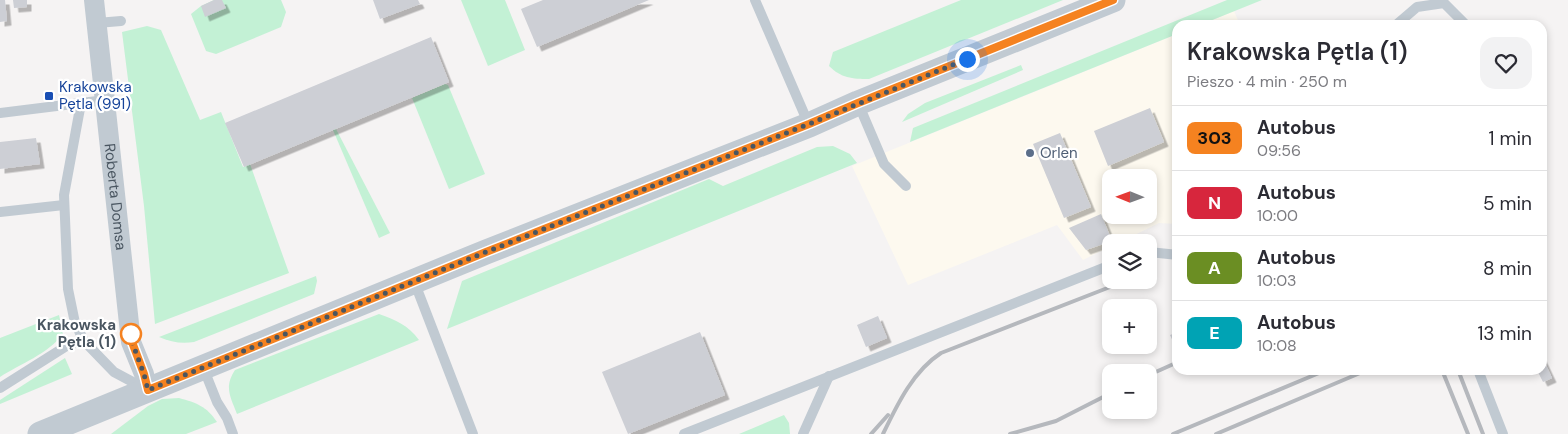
<!DOCTYPE html>
<html lang="pl">
<head>
<meta charset="utf-8">
<style>
	:root { --surface:#fff; --page:#f2f2f3; --text:#2b2b33; --muted:#7c7c81; --line:#e1e1e2 }
	body { margin:0; font-family:"DM Sans",sans-serif; background:var(--page); color:var(--text); height:100vh; display:flex; flex-direction:column; font-size:19px; white-space:nowrap }
	* { box-sizing:border-box; margin:0 }
	p { font-size:16px; color:var(--muted) }
	.icon { flex:none; width:28px; height:28px; fill:none; stroke:currentColor; stroke-width:2; stroke-linecap:round; stroke-linejoin:round }
	.map { position:relative; flex:1; overflow:hidden }
	.side { position:absolute; left:1172px; top:20px; width:375px; height:355px; display:flex; flex-direction:column; background:var(--surface); border-radius:15px; box-shadow:0 2px 8px #0003 }
	.side>* { flex:none }
	.badge { padding:0 10px; border-radius:8px; font-size:18px; line-height:32px }
	.needle { width:32px; rotate:271deg }
	.controls { position:absolute; left:1102px; top:169px; display:grid; gap:10px }
	.controls a { display:grid; place-items:center; width:55px; height:55px; border-radius:10px; background:var(--surface); box-shadow:0 2px 8px #0003; font-size:25px }
	.you { position:absolute; width:25px; height:25px; margin:-12px; border:4px solid #fff; border-radius:50%; background:#1a73e8; box-shadow:0 0 0 8px #1a73e833 }
	.map>.badge { position:absolute; translate:-50% -50%; box-shadow:0 0 0 2px #fff }
	.round { display:grid; place-items:center; flex:none; width:52px; height:52px; border-radius:15px; background:var(--page) }
	.head { display:flex; align-items:center; justify-content:space-between; height:85px; padding:0 15px }
	h1 { font-size:24px; font-weight:600; line-height:38px }
	ul { padding:0; list-style:none }
	li { display:flex; align-items:center; gap:15px; height:65px; padding:0 15px; border-top:1px solid var(--line) }
	li div { flex:1 }
	li b { display:block; font-size:19px }
	li em { font-style:normal }
	li .badge { min-width:55px; font-weight:700; text-align:center }
	.map>svg:first-child { display:block }
	.commercial { fill:#fdf9ef; fill-rule:evenodd }
	.green { fill:#c3f1d5 }
	.building { fill:#cdcfd5; filter:url(#shadow) }
	.lines { fill:none; stroke-linecap:round; stroke-linejoin:round }
	.service { stroke:#c1cad2; stroke-width:10 }
	.minor { stroke:#c1cad2; stroke-width:20 }
	.tertiary { stroke:#c1cad2; stroke-width:25 }
	.rail { stroke:#b5b8bd; stroke-width:4 }
	.line-casing { stroke:#fff; stroke-width:11 }
	.line { stroke:#f58220; stroke-width:8 }
	.walk { stroke:#4a5661; stroke-width:5; stroke-dasharray:0 9 }
	.transit-dot { fill:#1a4fb4; stroke:#fff; stroke-width:2 }
	.service-dot { fill:#5c6f8a; stroke:#fff; stroke-width:2 }
	.stop-dot { fill:#fff; stroke:#f58220; stroke-width:2.5 }
	.labels { text-anchor:middle; dominant-baseline:central; stroke-width:4.5; stroke-linejoin:round; paint-order:stroke }
	.transit-label { font-size:15px; fill:#164399; stroke:#fff; text-anchor:start }
	.service-label { font-size:15px; fill:#4e5e75; stroke:#fff; text-anchor:start }
	.street-label { font-size:15px; fill:#4a5661; stroke:#fff }
	.stop-label { font-size:15px; font-weight:bold; fill:#4a5661; stroke:#fff; text-anchor:end }
</style>
</head>
<body>
<div class="map">
<svg width="1568" height="434" viewBox="0 0 1568 434">
	<defs>
		<filter id="shadow"><feDropShadow dx="4.5" dy="4.5" stdDeviation="0" flood-color="#0004"/></filter>
	</defs>
	<rect width="100%" height="100%" fill="#f5f3f3"/>
	<g class="commercial">
		<path d="M1234 11 1240 25H1200Z"/>
		<path d="M1177 34V224L1159 223 1120 242H1111V246L1083 260 1057 225 908 285 852 166ZM1111 178H1149V215H1111Z"/>
	</g>
	<g class="green">
		<path d="M214 0H281L286 12 281 27 216 54 206 51 191 14 201 6Z"/>
		<path d="M461 0H505L525 50 488 66Z"/>
		<path d="M961 0H1063L869 79C852 79 841 78 829 66L833 52Z"/>
		<path d="M1227 0H1262L1200 25H1178L1177 34 910 142 913 128Z"/>
		<path d="M147 26 161 30 200 120 221 112 243 167 250 164 289 273 155 324 144 206 122 32Z"/>
		<path d="M1021 65 1023 70 902 122 908 114 925 103Z"/>
		<path d="M445 84 448 85 485 174 449 189 412 98Z"/>
		<path d="M336 129 390 233 379 238 333 130Z"/>
		<path d="M833 146 850 154 857 163 447 329 462 281 709 179 723 186 817 147Z"/>
		<path d="M316 276 317 281 314 294 194 342C181 344 171 342 159 337Z"/>
		<path d="M379 314C396 320 408 325 419 340L237 414C230 396 224 387 235 370Z"/>
		<path d="M59 315 63 334C48 354 20 364 0 377V338Z"/>
		<path d="M65 358 72 374 0 404V400Z"/>
		<path d="M179 398C197 403 206 406 217 422L186 434H111L148 406 162 399Z"/>
		<path d="M784 415 789 423 790 434H739Z"/>
	</g>
	<g class="building">
		<path d="M0 0H5L7 21 0 22Z"/>
		<path d="M13 0H27V7L14 8Z"/>
		<path d="M214 0H222L226 8 205 17 201 6Z"/>
		<path d="M373 0H418L420 4 380 19Z"/>
		<path d="M543 0H649L537 47 521 9Z"/>
		<path d="M431 37 449 82 244 167 225 123Z"/>
		<path d="M1150 108 1164 142 1108 166 1094 131Z"/>
		<path d="M1060 133 1091 207 1064 218 1033 144Z"/>
		<path d="M36 138 40 164 0 169V142Z"/>
		<path d="M1101 214 1112 241 1086 250 1069 228Z"/>
		<path d="M878 316 887 338 866 347 857 325Z"/>
		<path d="M700 332 725 395 628 434 602 372Z"/>
		<path d="M1178 332V345L1175 346 1170 335Z"/>
		<path d="M1542 357 1552 378 1543 382 1537 370H1542Z"/>
	</g>
	<g class="lines">
		<g class="service">
			<path d="M755 0 809 125"/>
			<path d="M97 23 121 21"/>
			<path d="M1396 25 1417 7 1444 3 1466 25"/>
			<path d="M106 100 81 103 64 195 68 289 75 323 84 341 114 372 144 388"/>
			<path d="M858 103 884 164 906 186"/>
			<path d="M0 113 81 103"/>
			<path d="M0 212 64 205"/>
			<path d="M1149 252 1178 255"/>
			<path d="M414 281 473 434"/>
			<path d="M203 367 217 402 227 418 233 434"/>
			<path d="M1478 370 1503 434"/>
			<path d="M0 388 68 345 84 341"/>
			<path d="M684 434 1111 265"/>
			<path d="M803 434 829 376"/>
		</g>
		<path class="minor" id="s1" d="M94 0 131 342 144 374 147 390"/>
		<path class="tertiary" d="M40 434 486 252 809 125 858 103 1113 0"/>
		<g class="rail">
			<path d="M1442 370 1468 434"/>
			<path d="M1458 370 1483 434"/>
			<path d="M1369 371 1371 370"/>
			<path d="M1149 375 1178 362"/>
			<path d="M871 434 888 415"/>
			<path d="M883 434C897 405 913 371 941 353L1110 287"/>
			<path d="M1010 434 1056 421 1111 393"/>
			<path d="M1173 434 1319 373"/>
			<path d="M1216 434 1360 373"/>
		</g>
	</g>
	<g class="lines">
		<g class="line-casing">
			<path id="line" d="M131 334 132 342 144 374 148 390 486 252 809 124 858 103 1113 0"/>
		</g>
		<use href="#line" class="line"/>
		<path class="walk" d="M131 334 132 342 144 374 148 390 486 252 809 124 967 59"/>
	</g>
	<rect class="transit-dot" x="44" y="91" width="10" height="10" rx="2.5"/>
	<circle class="service-dot" cx="1030" cy="153" r="5"/>
	<circle class="stop-dot" cx="131" cy="334" r="10"/>
	<g class="labels">
		<g class="transit-label">
			<text x="59" y="87">Krakowska<tspan x="59" dy="17">Pętla (991)</tspan></text>
		</g>
		<g class="service-label">
			<text x="1040" y="153">Orlen</text>
		</g>
		<g class="street-label">
			<text stroke="none"><textPath href="#s1" startOffset="198">Roberta Domsa</textPath></text>
		</g>
		<g class="stop-label">
			<text x="116" y="325">Krakowska<tspan x="116" dy="17">Pętla (1)</tspan></text>
		</g>
	</g>
</svg>
<div class="controls">
<a><svg class="needle" viewBox="-14 -14 28 28"><path d="M0-13l5 13h-10z" fill="#e53935"/><path d="M0 13l5-13h-10z" fill="#7c7c81"/></svg></a>
<a><svg class="icon" aria-label="layers" viewBox="0 0 24 24"><path d="M12 4l9 5-9 5-9-5zM3 14l9 5 9-5"/></svg></a>
<a>+</a>
<a>−</a>
</div>
<div class="you" style="left:967px;top:59px"></div>
<section class="side">
<div class="head"><div><h1>Krakowska Pętla (1)</h1><p>Pieszo · 4 min · 250 m</p></div><a class="round"><svg class="icon" aria-label="heart" viewBox="0 0 24 24"><path d="M12 20l-8-8c-3-5 5-10 8-4 3-6 11-1 8 4z"/></svg></a></div>
<ul>
<li><span class="badge" style="background:#f58220;color:#111">303</span><div><b>Autobus</b><p>09:56</p></div><em>1 min</em></li>
<li><span class="badge" style="background:#d7263d;color:#fff">N</span><div><b>Autobus</b><p>10:00</p></div><em>5 min</em></li>
<li><span class="badge" style="background:#6b8e23;color:#fff">A</span><div><b>Autobus</b><p>10:03</p></div><em>8 min</em></li>
<li><span class="badge" style="background:#00a3b4;color:#fff">E</span><div><b>Autobus</b><p>10:08</p></div><em>13 min</em></li>
</ul>
</section>
</div>
</body>
</html>
